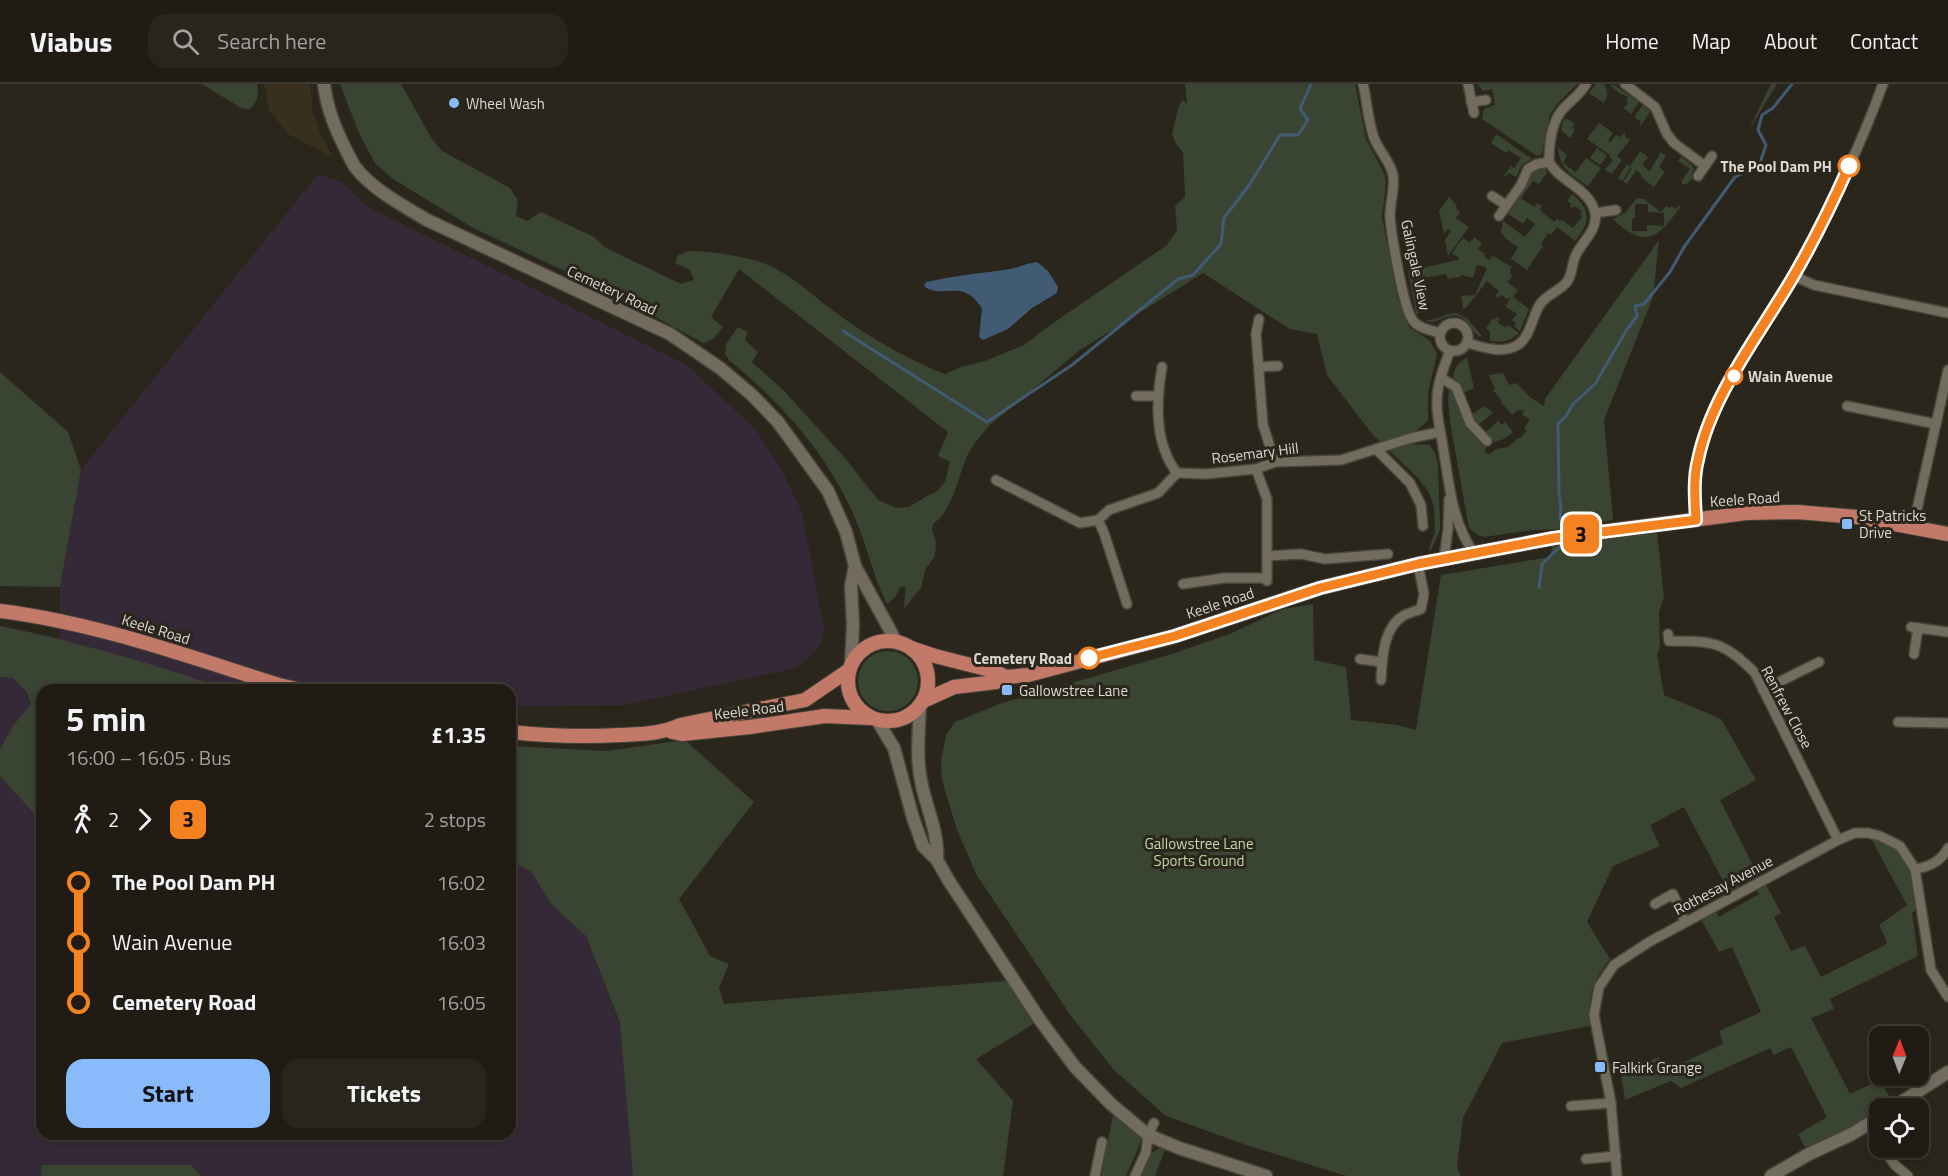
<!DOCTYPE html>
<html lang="en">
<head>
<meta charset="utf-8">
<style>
	:root { --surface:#201c14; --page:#28251d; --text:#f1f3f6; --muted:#a2a1a0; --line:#3d3a34; --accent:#88bafc }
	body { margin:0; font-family:"Titillium Web",sans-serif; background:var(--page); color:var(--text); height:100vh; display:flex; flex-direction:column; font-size:22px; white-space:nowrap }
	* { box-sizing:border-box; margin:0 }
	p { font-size:20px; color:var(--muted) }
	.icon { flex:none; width:33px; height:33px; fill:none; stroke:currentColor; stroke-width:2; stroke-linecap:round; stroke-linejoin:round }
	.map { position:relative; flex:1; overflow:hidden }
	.sheet { position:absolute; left:36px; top:600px; width:480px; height:456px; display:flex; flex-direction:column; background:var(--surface); border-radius:18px; box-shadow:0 3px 9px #0003,0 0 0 2px var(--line) }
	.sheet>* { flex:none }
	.badge { padding:0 12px; border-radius:9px; font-size:21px; line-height:39px }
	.needle { width:39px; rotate:1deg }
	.buttons { position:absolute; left:1869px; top:942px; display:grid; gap:12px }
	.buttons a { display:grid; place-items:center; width:60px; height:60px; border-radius:12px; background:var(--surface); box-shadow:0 3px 9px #0003,0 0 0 2px var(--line); font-size:30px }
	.map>.badge { position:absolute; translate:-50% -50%; box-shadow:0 0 0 3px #fff }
	.legs { display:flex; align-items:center; gap:9px; height:66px; padding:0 30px; font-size:20px }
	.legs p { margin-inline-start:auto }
	.overview { display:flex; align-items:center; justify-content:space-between; height:102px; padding:0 30px }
	h1 { font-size:33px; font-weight:700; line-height:45px }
	.action { display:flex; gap:12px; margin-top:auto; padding:12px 30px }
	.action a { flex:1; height:69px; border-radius:18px; background:var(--accent); color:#111; font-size:24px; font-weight:700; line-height:69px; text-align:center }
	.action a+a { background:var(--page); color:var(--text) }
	ul { padding:0 30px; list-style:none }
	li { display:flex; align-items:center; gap:21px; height:60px; font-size:22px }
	li i { display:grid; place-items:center; width:9px; height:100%; margin:0 8px; background:currentColor }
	li i::after { content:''; width:15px; height:15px; margin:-8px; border:4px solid; border-radius:50%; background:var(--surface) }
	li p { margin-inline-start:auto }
	li:first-child i { background:linear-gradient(#0000 50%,currentColor 0) }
	li:last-child i { background:linear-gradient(currentColor 50%,#0000 0) }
	header { display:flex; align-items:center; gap:36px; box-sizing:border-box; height:84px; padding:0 30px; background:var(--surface); border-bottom:2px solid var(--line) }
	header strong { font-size:28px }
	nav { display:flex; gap:33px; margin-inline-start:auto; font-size:21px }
	.search { width:420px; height:54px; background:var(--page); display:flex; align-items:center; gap:15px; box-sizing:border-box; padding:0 21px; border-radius:18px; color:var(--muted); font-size:22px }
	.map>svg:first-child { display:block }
	.built { fill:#382f1e }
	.education { fill:#362937 }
	.green { fill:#3a4432; fill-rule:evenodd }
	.water { fill:#405b73 }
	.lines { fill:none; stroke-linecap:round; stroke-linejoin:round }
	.stream { stroke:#405b73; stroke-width:3 }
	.street-casing { stroke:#48443b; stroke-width:12 }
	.secondary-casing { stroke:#48443b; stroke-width:15 }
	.primary-casing { stroke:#48443b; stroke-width:16 }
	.street { stroke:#726c5f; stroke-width:9 }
	.secondary { stroke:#726c5f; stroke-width:12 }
	.primary { stroke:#c27968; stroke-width:14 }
	.line-1-casing { stroke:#fff; stroke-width:14 }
	.line-1 { stroke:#f58220; stroke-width:9 }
	.poi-dot { fill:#88bafc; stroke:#2b261b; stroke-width:2 }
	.stop-1-dot { fill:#fff; stroke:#f58220; stroke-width:3 }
	.labels { text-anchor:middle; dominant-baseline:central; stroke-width:6; stroke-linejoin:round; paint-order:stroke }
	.poi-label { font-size:15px; fill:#ddd9d2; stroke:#2b261b; text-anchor:start }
	.stop-label { font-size:15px; font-weight:bold; fill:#ddd9d2; stroke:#2b261b; text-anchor:end }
	.street-label { font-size:15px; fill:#ddd9d2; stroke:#2b261b }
	.park-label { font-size:15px; fill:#bddaa3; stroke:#2b261b }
</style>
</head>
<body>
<header>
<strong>Viabus</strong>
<div class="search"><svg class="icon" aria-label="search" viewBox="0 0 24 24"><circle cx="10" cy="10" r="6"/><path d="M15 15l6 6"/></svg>Search here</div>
<nav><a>Home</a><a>Map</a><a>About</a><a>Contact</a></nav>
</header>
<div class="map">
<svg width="1948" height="1092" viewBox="0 0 1948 1092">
	<rect width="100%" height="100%" fill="#2b261b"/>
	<path class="built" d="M264 0H310L313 29 319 46 332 73 288 50 269 26Z"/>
	<path class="education" d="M318 90 342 98 366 122 687 281 756 346 782 386 802 429 824 544 821 559 809 573 796 584 624 621 513 622 510 621V606H42V1050H510V777L531 787 551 820 586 852 677 1092H0V542L60 554V503L81 386Z"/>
	<g class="green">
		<path d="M202 0H257C259 10 258 17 250 25L241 24Z"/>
		<path d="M340 0H401L432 55 442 67 510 104 518 116 516 132 527 137 541 128 594 153 606 164 681 200 694 196 690 186 675 179 678 171C682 170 687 167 691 167 708 166 753 174 768 181 792 191 812 211 832 226 864 250 908 276 945 290L961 283 985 277 1024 261 1049 242 1167 161 1177 146 1175 122 1185 113 1183 68 1176 60 1172 50 1178 25 1182 16 1187 20 1185 0H1355L1366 55 1385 91 1386 100 1382 133 1398 215 1409 243 1430 257 1437 270 1428 309V337L1413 349 1415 361 1422 360 1430 361 1435 369 1438 381 1440 441V446L1431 466 1428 467 1435 449 1434 422 1428 407 1417 393 1372 350 1327 291 1317 250 1290 245 1203 189 1080 266 990 341C982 350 975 358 969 368 958 390 954 426 933 440L932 447 936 457 935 472 925 486 921 505C912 510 912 519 904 524 904 517 906 507 905 502L900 503 895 513 887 520C873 492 867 462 855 434 829 372 782 319 730 277L725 270 726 260 738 243 748 248 745 256 758 268 752 278 783 306 845 374 878 416 896 424 909 423 927 412 936 408 945 398 950 378 938 372 948 348 739 185 711 233 723 243 713 255 703 259 612 209 475 145 393 95 375 79 359 49Z"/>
		<path d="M1477 0H1577L1556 21 1550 31 1542 68 1541 71 1537 72 1482 35 1484 25 1495 21 1492 5 1483 7Z"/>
		<path d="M1596 0H1604L1607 5 1606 8 1608 9 1604 19 1589 9Z"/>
		<path d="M1771 0H1777L1748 47Z"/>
		<path d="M1610 1H1614L1639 18 1631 30 1624 24 1628 19 1626 17 1628 13 1619 9Z"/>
		<path d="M1643 21 1650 28 1640 43 1641 38 1634 33Z"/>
		<path d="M1566 34 1575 40 1572 44 1575 46 1570 54 1561 46 1563 37Z"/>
		<path d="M1599 39 1613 49 1608 56 1610 59 1616 51 1620 53 1625 49V53L1630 56 1617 72 1622 76 1612 90 1605 86 1613 76 1609 73 1610 71 1587 55Z"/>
		<path d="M1496 50 1532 75 1522 81 1516 93 1509 89 1505 93 1504 92 1511 82 1514 84 1521 74 1508 66 1506 69 1491 59Z"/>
		<path d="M1558 64 1567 71 1563 79 1574 87 1575 89 1586 74 1601 84 1588 102C1573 92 1559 84 1558 64Z"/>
		<path d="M1597 64 1607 72 1600 81 1590 74Z"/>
		<path d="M1640 67 1648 73 1642 81 1650 87 1661 68 1666 72 1659 83 1665 88 1654 103 1642 94 1641 90 1636 86 1627 100 1623 98 1632 84 1631 83 1622 97 1618 94 1627 80 1630 82Z"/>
		<path d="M1681 73 1692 81 1694 85 1691 91 1693 93 1688 99 1683 101 1681 98 1690 85 1678 77Z"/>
		<path d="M1541 84H1545L1547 89 1539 100 1533 97 1521 114 1534 123 1537 119 1542 122 1540 126 1554 138 1557 135 1560 137 1562 136 1573 144 1582 133 1580 131 1582 127 1574 122 1572 124 1570 123 1571 120 1567 117 1572 110C1591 125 1591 139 1575 157L1557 143 1551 151 1548 149 1541 160 1543 162 1527 186 1511 175 1518 163 1505 154 1501 148 1503 137 1525 153 1535 140 1527 134 1523 140 1507 129 1528 98 1532 87Z"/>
		<path d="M1449 113 1457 122 1456 124 1460 128 1456 134 1469 143 1448 172 1445 156 1451 147 1448 145 1444 150 1439 127Z"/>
		<path d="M1637 114 1644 115 1661 128 1666 122 1669 124 1671 122 1676 125 1680 121 1681 122C1659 153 1646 167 1613 135L1626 128ZM1635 120H1648V128L1664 129V142L1647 141V147H1632V134H1635Z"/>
		<path d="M1474 153 1482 159 1478 165 1485 170 1484 172 1489 176 1493 172 1512 183 1510 186 1512 193 1507 198 1518 206 1513 213 1529 225 1520 247 1514 242 1516 239 1512 236 1517 230 1505 222 1511 214 1507 215 1501 211 1498 214 1495 212 1499 207 1487 197 1466 224H1463L1461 212 1475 211 1487 184 1477 181 1473 194 1461 191 1460 193 1448 195 1446 190 1413 196 1420 217 1426 216V226L1416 230 1408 187 1458 176 1459 174 1452 169 1463 154 1470 159Z"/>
		<path d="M1659 156 1653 213 1604 336 1613 436 1558 445 1534 446 1484 453 1478 451 1469 444 1450 338 1448 316 1449 306 1454 308 1486 360 1485 368 1490 370 1496 365 1508 363 1518 354H1520L1527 347 1524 344 1530 335 1522 331 1524 327 1523 326 1516 327 1513 331 1501 319 1502 317 1493 306 1495 305 1489 291 1503 289 1509 301 1516 299 1530 313 1544 322 1545 315Z"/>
		<path d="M1456 229 1467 234 1481 251V253C1471 249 1470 234 1457 232 1444 230 1437 241 1425 237L1438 234 1448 230Z"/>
		<path d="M1497 233 1500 234 1497 238 1506 244 1508 241 1519 249C1510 257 1502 259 1490 257V248L1486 244 1493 234 1495 236Z"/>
		<path d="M1467 274 1474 304 1463 309 1458 299 1453 294C1454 284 1458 278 1467 274Z"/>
		<path d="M0 288 68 348 81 386 60 503 0 502Z"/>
		<path d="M1485 322 1493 329 1478 341 1473 335 1472 330Z"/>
		<path d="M1498 337 1502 341 1505 338 1513 348 1504 355 1493 358 1485 349Z"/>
		<path d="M1656 440 1664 513 1659 528 1660 564 1657 570 1664 611 1721 635 1756 696 1720 716 1758 791 1729 808 1684 723 1650 741 1660 762 1613 782 1587 838 1610 875C1590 902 1589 908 1590 942L1502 959 1463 1034 1457 1083 1461 1092H1347L1249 1062 1166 1032 1114 986 1071 932 976 790 956 743 942 696 941 677 946 651 955 638 1002 619 1175 569 1232 549 1283 525 1313 520 1314 576 1346 583 1351 636 1397 641 1416 646 1441 491 1550 473 1554 454Z"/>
		<path d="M0 542C78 558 154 580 229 606H42V738L0 692V665L13 642 31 620 27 608 13 594 0 593Z"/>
		<circle cx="888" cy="597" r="30"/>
		<path d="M685 656 754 718 679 815 710 872 729 880 719 904 724 920 1004 897 1014 894 1040 936 976 975 1013 1017 1003 1092H633L620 939 586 852 551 820 531 787 510 777V662L606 667Z"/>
		<path d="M1868 749 1900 762 1915 785 1920 822 1912 829 1918 872 1830 915 1834 925 1811 934 1850 1010 1880 996 1895 1023 1892 1024H1880L1879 1033 1819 1066 1804 1062 1798 1050 1827 1033 1791 963 1774 971 1770 964 1681 1004 1671 997 1625 1016 1621 990 1659 973 1665 987 1669 985 1723 960 1719 947 1761 928 1732 863 1719 868 1699 831 1713 823 1719 833 1759 810 1754 802 1764 797 1781 829 1774 833 1791 867 1805 862 1821 893 1885 861 1887 858 1879 841 1907 821Z"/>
		<path d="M1114 1027 1141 1051V1057L1126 1092H1101Z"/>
		<path d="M1166 1063 1155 1092H1141C1146 1078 1150 1064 1166 1063Z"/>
		<path d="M42 1081H191L201 1092H41Z"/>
	</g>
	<path class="water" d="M1037 178 1048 187 1058 203 1057 209 1032 224 1008 245 983 256 979 253 982 224C978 219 974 213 968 210 954 202 937 213 924 202L926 198C953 192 982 189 1010 185 1020 183 1027 179 1037 178Z"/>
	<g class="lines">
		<g class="stream">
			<path d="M843 247 987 338 1072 281 1178 195 1193 191 1221 160 1224 134 1250 100 1280 51H1298L1308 36 1300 25 1311 0"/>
			<path d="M1560 435 1561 424 1559 408 1558 340 1566 332 1573 320 1595 300 1626 247 1637 232 1635 222 1644 220 1670 188 1684 163 1735 93 1759 82 1766 61 1758 46 1762 31 1773 24 1792 0"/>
			<path d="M1539 504 1542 480 1563 460"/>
		</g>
		<g class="street-casing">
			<g id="street">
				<path d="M1363 0C1367 17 1368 37 1374 54 1379 67 1390 77 1393 91 1395 105 1390 118 1390 132 1391 149 1403 222 1412 235 1417 244 1430 246 1440 249"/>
				<path d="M1468 0 1474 29"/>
				<path d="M1625 0 1655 23 1667 50 1674 59 1705 82"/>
				<path d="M1471 18 1486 16"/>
				<path d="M1698 92 1712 72"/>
				<path d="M1492 112 1506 121"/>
				<path d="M1595 129 1616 126"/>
				<path d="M1499 132 1521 101 1528 85 1537 80 1549 78"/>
				<path d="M1794 192 1814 201 1948 229"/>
				<path d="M1259 235 1256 250 1263 341 1275 378"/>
				<circle cx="1454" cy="253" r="14"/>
				<path d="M1467 259C1483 263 1500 270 1516 262 1532 253 1531 232 1541 219 1548 210 1559 207 1566 199 1573 191 1571 182 1575 173 1581 158 1599 146 1595 128 1589 104 1560 98 1549 78 1549 61 1551 37 1564 24 1572 15 1580 11 1586 0"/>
				<path d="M1450 267C1444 282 1437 300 1437 316 1436 331 1441 348 1443 363 1449 399 1452 439 1474 469"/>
				<path d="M1162 283C1156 318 1154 359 1177 389"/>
				<path d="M1259 283 1278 282"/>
				<path d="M1441 294 1456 303 1470 339 1487 357"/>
				<path d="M1136 312H1157"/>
				<path d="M1847 322 1936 340"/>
				<path d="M1376 365 1410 399 1421 421 1423 442"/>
				<path d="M1256 385 1267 415V497"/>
				<path d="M1177 389 1206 390 1256 385 1275 378 1341 376 1411 354 1440 348"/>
				<path d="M996 396 1080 439 1098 436 1109 426 1158 409 1177 389"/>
				<path d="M1098 436 1104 449 1127 520"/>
				<path d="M1696 436C1695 416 1694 396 1698 376 1711 310 1762 249 1794 191 1828 130 1859 66 1883 0"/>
				<path d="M1913 443 1948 286"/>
				<path d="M1267 472 1301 470 1325 475 1388 470"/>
				<path d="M1444 475 1448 445 1449 415"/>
				<path d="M1183 500 1224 494H1267"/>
				<path d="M1911 543 1948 548"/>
				<path d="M1668 550 1669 557C1712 557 1724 557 1755 589L1838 756"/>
				<path d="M1914 570 1918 544"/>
				<path d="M1360 575 1382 578"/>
				<path d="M1381 596C1382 576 1383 544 1403 532 1408 529 1416 527 1421 525L1424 510 1418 480"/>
				<path d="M1763 606 1819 578"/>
				<path d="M1898 638 1948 639"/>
				<path d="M1915 785C1929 783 1941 778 1948 764"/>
				<path d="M1655 820 1673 810 1685 838"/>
				<path d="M1571 1022 1611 1019"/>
				<path d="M1867 1041 1880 1059"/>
				<path d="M1883 1064 1895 1081 1908 1092"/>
				<path d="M1586 1075 1616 1072"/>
				<path d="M1095 1092 1102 1058"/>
				<path d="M1135 1092 1146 1068 1148 1051 1154 1039"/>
				<path d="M1617 1092 1611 1019 1594 931 1599 903 1614 881 1649 858 1838 756 1855 749H1868L1880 752 1900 762 1915 785 1931 886 1948 913"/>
			</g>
		</g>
		<g class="secondary-casing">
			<g id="secondary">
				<path d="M324 0C327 25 335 44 346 66 349 72 352 78 355 83 373 106 402 121 427 136L670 250 720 284 752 311 778 338 828 407 846 448 855 482 897 559"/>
				<path d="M851 582 853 541 851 502 855 482"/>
				<path d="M920 621C919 646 916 672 921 697 926 724 939 748 937 776"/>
				<path d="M877 636 894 664 913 734 923 762 937 776 949 797 1040 936 1075 983 1111 1020 1148 1051 1179 1064 1266 1092"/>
				<path d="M1892 1024 1948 988"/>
				<path d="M1771 1092 1809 1070 1850 1051 1880 1033"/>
			</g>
		</g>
		<g class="primary-casing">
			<g id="primary">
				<path d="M0 527C96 539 187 572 279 601L301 606"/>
				<circle cx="888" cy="597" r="40"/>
				<path d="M911 564 935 572 994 587 1006 593"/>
				<path d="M923 617 954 603 996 598 1006 593 1028 591 1175 552 1320 504 1418 480 1554 454 1746 429 1797 428 1857 433 1948 450"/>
				<path d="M510 648C547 652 584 653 621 651 642 650 661 650 680 641L805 616 849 586"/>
				<path d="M672 648 682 650 750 643 825 632 870 634"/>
			</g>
		</g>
		<use href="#street" class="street"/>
		<use href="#secondary" class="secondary"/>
		<use href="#primary" class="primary"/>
	</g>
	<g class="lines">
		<g class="line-1-casing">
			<path id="line-1" d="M1089 574 1175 552 1320 504 1418 480 1554 454 1696 436C1695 416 1693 395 1698 376 1711 311 1760 250 1793 193 1814 157 1832 120 1849 82"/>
		</g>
		<use href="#line-1" class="line-1"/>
	</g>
	<g class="poi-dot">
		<circle cx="454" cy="19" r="6"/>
		<rect x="1841" y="434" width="12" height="12" rx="3"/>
		<rect x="1001" y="600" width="12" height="12" rx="3"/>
		<rect x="1594" y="977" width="12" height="12" rx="3"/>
	</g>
	<g class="stop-1-dot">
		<circle cx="1849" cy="82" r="10"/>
		<circle cx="1734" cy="292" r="8"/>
		<circle cx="1089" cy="574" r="10"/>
	</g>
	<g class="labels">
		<g class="poi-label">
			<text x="466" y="19">Wheel Wash</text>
			<text x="1859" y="431">St Patricks<tspan x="1859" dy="17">Drive</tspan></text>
			<text x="1019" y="606">Gallowstree Lane</text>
			<text x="1612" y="983">Falkirk Grange</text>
		</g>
		<g class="stop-label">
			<text x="1832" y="82">The Pool Dam PH</text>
			<text x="1748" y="292" text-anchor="start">Wain Avenue</text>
			<text x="1072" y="574">Cemetery Road</text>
		</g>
		<g class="street-label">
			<text transform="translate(1416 181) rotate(78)">Galingale View</text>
			<text transform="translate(612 206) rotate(25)">Cemetery Road</text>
			<text transform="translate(1255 369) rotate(-7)">Rosemary Hill</text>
			<text transform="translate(1745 415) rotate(-4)">Keele Road</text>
			<text transform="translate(1220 519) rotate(-18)">Keele Road</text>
			<text transform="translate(156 545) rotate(17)">Keele Road</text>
			<text transform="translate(1787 623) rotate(62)">Renfrew Close</text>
			<text transform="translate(749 626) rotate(-7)">Keele Road</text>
			<text transform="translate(1723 801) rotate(-28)">Rothesay Avenue</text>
		</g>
		<g class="park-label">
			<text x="1199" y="759">Gallowstree Lane<tspan x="1199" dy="17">Sports Ground</tspan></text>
		</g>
	</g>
</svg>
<div class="buttons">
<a><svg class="needle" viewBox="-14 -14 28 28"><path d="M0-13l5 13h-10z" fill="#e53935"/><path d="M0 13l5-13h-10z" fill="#a2a1a0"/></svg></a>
<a><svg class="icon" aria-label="locate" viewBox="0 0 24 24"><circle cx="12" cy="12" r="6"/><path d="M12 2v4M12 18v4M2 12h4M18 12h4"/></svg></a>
</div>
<b class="badge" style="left:1581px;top:450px;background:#f58220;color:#111">3</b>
<section class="sheet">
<div class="overview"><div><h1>5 min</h1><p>16:00 – 16:05 · Bus</p></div><b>£1.35</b></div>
<div class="legs"><svg class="icon" aria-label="walk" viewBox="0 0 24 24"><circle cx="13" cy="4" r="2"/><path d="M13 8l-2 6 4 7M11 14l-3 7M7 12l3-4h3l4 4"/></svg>2<svg class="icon" aria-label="forward" viewBox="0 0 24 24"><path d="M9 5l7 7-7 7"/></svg><b class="badge" style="background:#f58220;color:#111">3</b><p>2 stops</p></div>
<ul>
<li><i style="color:#f58220"></i><b>The Pool Dam PH</b><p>16:02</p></li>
<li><i style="color:#f58220"></i><span>Wain Avenue</span><p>16:03</p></li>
<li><i style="color:#f58220"></i><b>Cemetery Road</b><p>16:05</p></li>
</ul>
<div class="action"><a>Start</a><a>Tickets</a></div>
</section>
</div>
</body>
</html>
